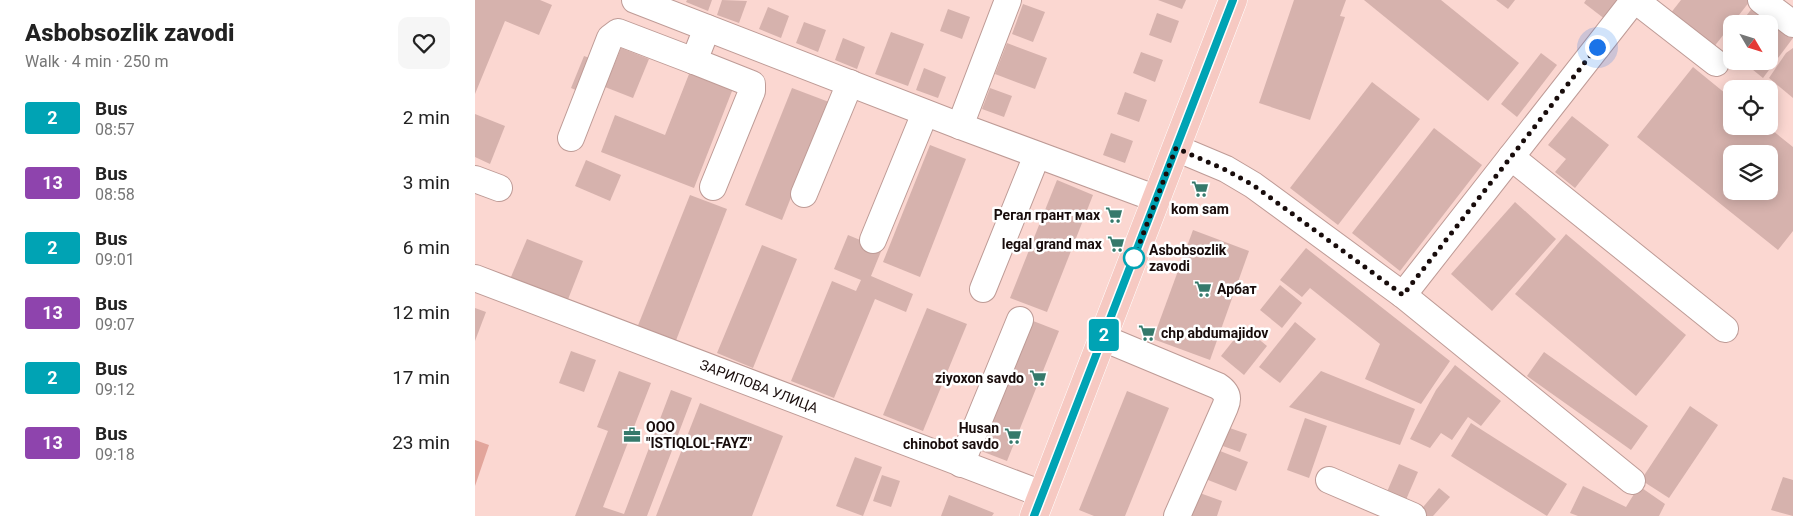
<!DOCTYPE html>
<html lang="en">
<head>
<meta charset="utf-8">
<style>
	:root { --surface:#fff; --page:#f6f6f6; --text:#222; --muted:#767676 }
	body { margin:0; font-family:Roboto,sans-serif; background:var(--page); color:var(--text); height:100vh; display:flex; flex-direction:column; font-size:19px; white-space:nowrap }
	* { box-sizing:border-box; margin:0 }
	p { font-size:16px; color:var(--muted) }
	.icon { flex:none; width:28px; height:28px; fill:none; stroke:currentColor; stroke-width:2; stroke-linecap:round; stroke-linejoin:round }
	.map { position:relative; flex:1; overflow:hidden }
	.panel { display:flex; flex-direction:column; background:var(--surface); width:475px }
	.panel>* { flex:none }
	.badge { padding:0 10px; border-radius:4px; font-size:18px; line-height:32px }
	.needle { width:32px; rotate:128deg }
	.controls { position:absolute; left:1248px; top:15px; display:grid; gap:10px }
	.controls a { display:grid; place-items:center; width:55px; height:55px; border-radius:10px; background:var(--surface); box-shadow:0 2px 12px #0003; font-size:25px }
	.you { position:absolute; width:25px; height:25px; margin:-12px; border:4px solid #fff; border-radius:50%; background:#1a73e8; box-shadow:0 0 0 8px #1a73e833 }
	.map>.badge { position:absolute; translate:-50% -50%; box-shadow:0 0 0 2px #fff }
	.round { display:grid; place-items:center; flex:none; width:52px; height:52px; border-radius:10px; background:var(--page) }
	.headline { display:flex; align-items:center; justify-content:space-between; height:85px; padding:0 25px }
	h1 { font-size:24px; font-weight:800; line-height:38px }
	ul { padding:0; list-style:none }
	li { display:flex; align-items:center; gap:15px; height:65px; padding:0 25px }
	li div { flex:1 }
	li b { display:block; font-size:19px }
	li em { font-style:normal }
	li .badge { min-width:55px; font-weight:700; text-align:center }
	main { display:flex; flex:1; min-height:0 }
	.map>svg:first-child { display:block }
	.green { fill:#e2a59b }
	.building { fill:#d6b2ad; fill-rule:evenodd }
	.lines { fill:none; stroke-linecap:round; stroke-linejoin:round }
	.minor-casing { stroke:#be9b96; stroke-width:28 }
	.major-casing { stroke:#fff; stroke-width:29 }
	.minor { stroke:#fff; stroke-width:26 }
	.major { stroke:#f6c9c2; stroke-width:28 }
	.line-casing { stroke:#fff; stroke-width:11 }
	.line { stroke:#00a3b4; stroke-width:8 }
	.walk { stroke:#180c0b; stroke-width:5; stroke-dasharray:0 9 }
	.stop-dot { fill:#fff; stroke:#00a3b4; stroke-width:2.5 }
	.labels { text-anchor:middle; dominant-baseline:central; stroke-width:5; stroke-linejoin:round; paint-order:stroke }
	.poi-label { font-size:14px; font-weight:bold; fill:#180c0b; stroke:#fff; text-anchor:end }
	.stop-label { font-size:14px; font-weight:bold; fill:#180c0b; stroke:#fff; text-anchor:start }
	.street-label { font-size:14px; fill:#180c0b; stroke:#fff }
</style>
</head>
<body>
<main>
<section class="panel">
<div class="headline"><div><h1>Asbobsozlik zavodi</h1><p>Walk · 4 min · 250 m</p></div><a class="round"><svg class="icon" aria-label="heart" viewBox="0 0 24 24"><path d="M12 20l-8-8c-3-5 5-10 8-4 3-6 11-1 8 4z"/></svg></a></div>
<ul>
<li><span class="badge" style="background:#00a3b4;color:#fff">2</span><div><b>Bus</b><p>08:57</p></div><em>2 min</em></li>
<li><span class="badge" style="background:#8e44ad;color:#fff">13</span><div><b>Bus</b><p>08:58</p></div><em>3 min</em></li>
<li><span class="badge" style="background:#00a3b4;color:#fff">2</span><div><b>Bus</b><p>09:01</p></div><em>6 min</em></li>
<li><span class="badge" style="background:#8e44ad;color:#fff">13</span><div><b>Bus</b><p>09:07</p></div><em>12 min</em></li>
<li><span class="badge" style="background:#00a3b4;color:#fff">2</span><div><b>Bus</b><p>09:12</p></div><em>17 min</em></li>
<li><span class="badge" style="background:#8e44ad;color:#fff">13</span><div><b>Bus</b><p>09:18</p></div><em>23 min</em></li>
</ul>
</section>
<div class="map">
<svg width="1318" height="516" viewBox="0 0 1318 516">
	<rect width="100%" height="100%" fill="#fbd7d1"/>
	<path class="green" d="M0 440 14 445 0 486Z"/>
	<g class="building">
		<path d="M0 0H65L77 5 64 35 30 21 0 94Z"/>
		<path d="M212 0H237L233 11 211 2Z"/>
		<path d="M247 0 272 1 264 23 242 15Z"/>
		<path d="M683 0H711L707 9Z"/>
		<path d="M819 0H871L865 16 870 17 835 120 784 103Z"/>
		<path d="M889 0H966L1044 63 1013 101Z"/>
		<path d="M1021 0H1040L1033 9Z"/>
		<path d="M1111 0H1153L1135 23 1109 3Z"/>
		<path d="M1206 0H1273L1275 1 1238 48 1195 14Z"/>
		<path d="M548 4 570 12 558 42 537 34Z"/>
		<path d="M293 7 314 16 306 38 284 29Z"/>
		<path d="M1278 7 1318 38 1288 78 1267 61H1294V24H1265Z"/>
		<path d="M473 9 495 17 487 39 465 31Z"/>
		<path d="M682 13 704 21 696 43 674 35Z"/>
		<path d="M329 22 351 30 343 52 321 43Z"/>
		<path d="M416 32 449 44 433 86 400 74Z"/>
		<path d="M1256 35V53L1248 46Z"/>
		<path d="M368 38 390 47 382 69 360 60Z"/>
		<path d="M532 43 572 58 560 89 520 74Z"/>
		<path d="M146 48 174 59 158 98 130 87Z"/>
		<path d="M1318 48V98L1294 78 1311 53Z"/>
		<path d="M666 52 688 60 680 82 658 73Z"/>
		<path d="M1066 53 1082 65 1042 117 1026 104Z"/>
		<path d="M109 56 123 61 110 94 96 88Z"/>
		<path d="M1218 67 1256 98V126H1292L1318 147V231L1303 250 1162 137ZM1256 154H1294V191H1256Z"/>
		<path d="M449 68 471 77 463 98 441 90Z"/>
		<path d="M216 69 259 86 219 188 126 152 140 115 190 135Z"/>
		<path d="M897 82 945 119 863 225 815 188Z"/>
		<path d="M317 88 354 102 307 220 270 205Z"/>
		<path d="M515 88 537 96 529 117 507 109Z"/>
		<path d="M650 92 672 100 664 122 642 114Z"/>
		<path d="M0 114 30 126 15 164 0 157Z"/>
		<path d="M1097 116 1134 145 1100 188 1080 172 1091 159 1073 145Z"/>
		<path d="M959 128 1007 165 925 271 877 233Z"/>
		<path d="M636 133 658 141 650 163 628 155Z"/>
		<path d="M455 145 491 159 445 277 408 262Z"/>
		<path d="M111 160 146 175 135 201 100 186Z"/>
		<path d="M582 180 618 195 572 312 535 298Z"/>
		<path d="M215 195 252 209 200 343 162 328Z"/>
		<path d="M1040 202 1081 239 1017 311 976 274Z"/>
		<path d="M718 230 774 251 735 360 678 339Z"/>
		<path d="M1091 234 1211 335 1161 396 1040 294Z"/>
		<path d="M373 235 407 249 396 276 438 294 431 312 400 299 359 398 316 381 357 281 381 291 386 280 359 269Z"/>
		<path d="M52 239 108 261 90 307 33 284Z"/>
		<path d="M287 245 322 259 278 368 242 353Z"/>
		<path d="M831 248 975 361 946 404 890 379 905 344 835 288 827 297 805 280Z"/>
		<path d="M805 285 827 303 807 328 785 310Z"/>
		<path d="M0 308 11 312 0 341Z"/>
		<path d="M452 308 492 324 448 431 408 415Z"/>
		<path d="M553 319 584 331 532 461 501 449Z"/>
		<path d="M820 322 841 339 805 383 784 367Z"/>
		<path d="M769 327 792 346 769 375 746 356Z"/>
		<path d="M96 351 121 360 109 392 84 383Z"/>
		<path d="M1069 352 1173 426 1156 450 1052 376Z"/>
		<path d="M980 365 1026 401 1006 426 993 417 977 440 966 433 955 448 935 439 961 390Z"/>
		<path d="M144 371 176 383 128 507 149 514 196 390 217 398 172 516H100L133 431 122 427Z"/>
		<path d="M846 371 940 409 925 445 814 407Z"/>
		<path d="M652 391 694 408 650 516H619L604 510Z"/>
		<path d="M225 403 308 436 277 516H181Z"/>
		<path d="M1215 406 1243 425 1194 498 1166 480Z"/>
		<path d="M830 418 852 426 834 478 812 470Z"/>
		<path d="M996 423 1092 484 1072 516 976 456Z"/>
		<path d="M749 426 772 434 765 452 742 444Z"/>
		<path d="M740 449 773 462 761 491 728 478Z"/>
		<path d="M380 457 407 467 388 516 361 506Z"/>
		<path d="M924 464 943 472 930 502 911 494Z"/>
		<path d="M407 475 425 481 416 507 398 501Z"/>
		<path d="M1308 477 1318 480V516L1296 510Z"/>
		<path d="M1108 486 1151 507 1164 486 1190 504 1184 516H1103L1095 513Z"/>
		<path d="M964 488 975 497 958 516H949L944 512Z"/>
		<path d="M722 492 747 501 742 516H713Z"/>
		<path d="M474 495 519 513 517 516H466Z"/>
	</g>
	<g class="lines">
		<g class="minor-casing">
			<g id="minor">
				<path d="M160 0 485 126 682 199"/>
				<path d="M1160 0 1241 63"/>
				<path d="M1286 0 1318 24"/>
				<path d="M219 61 277 84V91L238 187"/>
				<path d="M485 126 533 0"/>
				<path d="M96 138 135 38 143 32 219 61 232 28"/>
				<path d="M701 148 751 169 778 185 928 295 1157 481"/>
				<path d="M1036 157 1250 329"/>
				<path d="M0 179 24 188"/>
				<path d="M329 194 375 83"/>
				<path d="M398 240 450 113"/>
				<path id="s1" d="M0 278 567 494"/>
				<path d="M508 289 562 155"/>
				<path d="M928 295 1159 0"/>
				<path d="M628 338 743 386C752 392 754 398 750 407L702 516"/>
				<path d="M486 464 545 320"/>
				<path d="M854 480 938 516"/>
			</g>
		</g>
		<g class="major-casing">
			<path id="major" d="M559 516 758 0"/>
		</g>
		<use href="#minor" class="minor"/>
		<use href="#major" class="major"/>
	</g>
	<g class="lines">
		<g class="line-casing">
			<path id="line" d="M559 516 758 0"/>
		</g>
		<use href="#line" class="line"/>
		<path class="walk" d="M659 258 701 148 751 170 778 185 928 295 1122 47"/>
	</g>
	<defs>
		<g id="supermarket-bare" transform="scale(1.35)"><path d="M-6-5.5h2.5l.6 2H6L4.5 2H-2.5L-4.4-4H-6ZM-1.5 3.2a1.3 1.3 0 1 0 .1 0ZM3 3.2a1.3 1.3 0 1 0 .1 0Z" fill="#35796b" stroke="#fff" stroke-width="2.5" paint-order="stroke"/></g>
		<g id="office-bare" transform="scale(1.35)"><path d="M-6-3h4V-5.5h4V-3h4V5H-6ZM-1-4.5V-3h2v-1.5ZM-6 0V1H6V0Z" fill="#35796b" stroke="#fff" stroke-width="2.5" paint-order="stroke"/></g>
	</defs>
	<g fill-rule="evenodd">
		<use href="#supermarket-bare" x="725" y="189"/>
		<use href="#supermarket-bare" x="639" y="215"/>
		<use href="#supermarket-bare" x="641" y="244"/>
		<use href="#supermarket-bare" x="728" y="289"/>
		<use href="#supermarket-bare" x="672" y="333"/>
		<use href="#supermarket-bare" x="563" y="378"/>
		<use href="#office-bare" x="157" y="435"/>
		<use href="#supermarket-bare" x="538" y="436"/>
	</g>
	<circle class="stop-dot" cx="659" cy="258" r="10"/>
	<g class="labels">
		<g class="poi-label">
			<text x="725" y="209" text-anchor="middle">kom sam</text>
			<text x="625" y="215">Регал грант мах</text>
			<text x="627" y="244">legal grand max</text>
			<text x="742" y="289" text-anchor="start">Арбат</text>
			<text x="686" y="333" text-anchor="start">chp abdumajidov</text>
			<text x="549" y="378">ziyoxon savdo</text>
			<text x="171" y="427" text-anchor="start">ООО<tspan x="171" dy="16">"ISTIQLOL-FAYZ"</tspan></text>
			<text x="524" y="428">Husan<tspan x="524" dy="16">chinobot savdo</tspan></text>
		</g>
		<g class="stop-label">
			<text x="674" y="250">Asbobsozlik<tspan x="674" dy="16">zavodi</tspan></text>
		</g>
		<g class="street-label">
			<text stroke="none"><textPath href="#s1" startOffset="304">ЗАРИПОВА УЛИЦА</textPath></text>
		</g>
	</g>
</svg>
<div class="controls">
<a><svg class="needle" viewBox="-14 -14 28 28"><path d="M0-13l5 13h-10z" fill="#e53935"/><path d="M0 13l5-13h-10z" fill="#767676"/></svg></a>
<a><svg class="icon" aria-label="locate" viewBox="0 0 24 24"><circle cx="12" cy="12" r="6"/><path d="M12 2v4M12 18v4M2 12h4M18 12h4"/></svg></a>
<a><svg class="icon" aria-label="layers" viewBox="0 0 24 24"><path d="M12 4l9 5-9 5-9-5zM3 14l9 5 9-5"/></svg></a>
</div>
<div class="you" style="left:1122px;top:47px"></div>
<b class="badge" style="left:629px;top:335px;background:#00a3b4;color:#fff">2</b>
</div>
</main>
</body>
</html>
